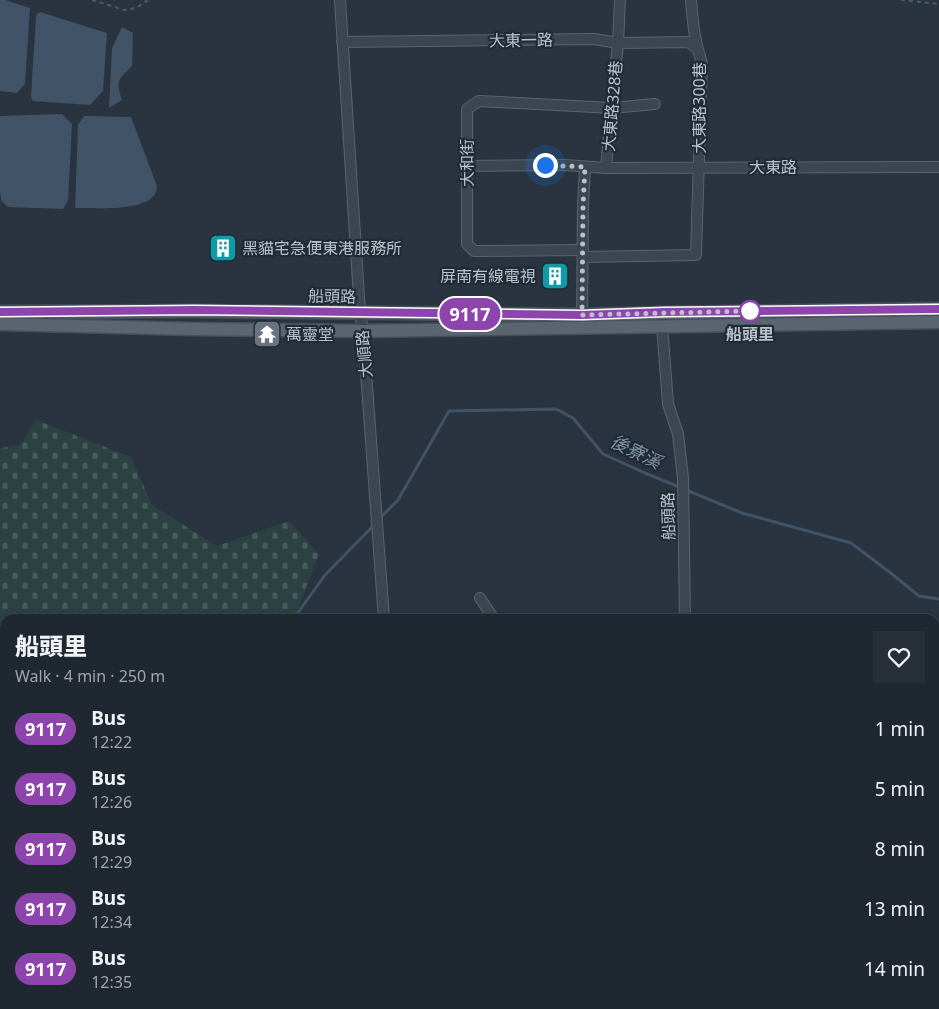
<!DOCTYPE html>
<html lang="en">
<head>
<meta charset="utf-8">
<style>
	:root { --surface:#1f2730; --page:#272f38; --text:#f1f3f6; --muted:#a1a5ab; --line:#3c444c }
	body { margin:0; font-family:"Noto Sans","Noto Sans TC",sans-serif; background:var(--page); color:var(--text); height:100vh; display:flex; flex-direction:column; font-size:19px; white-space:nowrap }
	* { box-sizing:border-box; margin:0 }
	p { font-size:16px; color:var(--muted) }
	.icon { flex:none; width:28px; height:28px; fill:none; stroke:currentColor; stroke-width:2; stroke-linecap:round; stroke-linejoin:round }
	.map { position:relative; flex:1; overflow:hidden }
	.sheet { position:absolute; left:0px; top:614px; width:940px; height:396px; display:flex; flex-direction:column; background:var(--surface); border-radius:15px 15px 0 0; box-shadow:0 2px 8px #0003,0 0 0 1px var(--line) }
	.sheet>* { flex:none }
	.badge { padding:0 10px; border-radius:16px; font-size:18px; line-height:32px }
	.you { position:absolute; width:25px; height:25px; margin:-12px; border:4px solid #fff; border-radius:50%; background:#1a73e8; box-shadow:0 0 0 8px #1a73e833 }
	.map>.badge { position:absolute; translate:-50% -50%; box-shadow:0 0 0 2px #fff }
	.round { display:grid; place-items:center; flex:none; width:52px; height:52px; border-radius:0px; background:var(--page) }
	.summary { display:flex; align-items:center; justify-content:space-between; height:85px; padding:0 15px }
	h1 { font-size:24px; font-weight:800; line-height:38px }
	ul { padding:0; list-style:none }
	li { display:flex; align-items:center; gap:15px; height:60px; padding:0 15px }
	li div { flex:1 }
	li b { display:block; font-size:19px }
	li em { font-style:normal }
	li .badge { min-width:55px; font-weight:700; text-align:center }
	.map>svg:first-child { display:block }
	.cemetery { fill:url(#cemetery-stones) }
	.water { fill:#405367 }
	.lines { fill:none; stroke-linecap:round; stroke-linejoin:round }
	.stream { stroke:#405367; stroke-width:3 }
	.minor-casing { stroke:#5a646d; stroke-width:12 }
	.major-casing { stroke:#464f59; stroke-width:15 }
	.path { stroke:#4b5e5f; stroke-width:2; stroke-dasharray:4 4; stroke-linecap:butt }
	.minor { stroke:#3d4650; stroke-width:10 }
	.major { stroke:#5b656f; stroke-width:12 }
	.line-casing { stroke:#fff; stroke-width:11 }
	.line { stroke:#8e44ad; stroke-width:8 }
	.walk { stroke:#b9c1ca; stroke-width:5; stroke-dasharray:0 9 }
	.stop-dot { fill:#fff; stroke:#8e44ad; stroke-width:2.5 }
	.labels { text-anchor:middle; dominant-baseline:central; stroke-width:4.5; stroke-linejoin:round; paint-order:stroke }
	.street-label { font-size:16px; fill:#b9c1ca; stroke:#212b35 }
	.poi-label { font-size:16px; fill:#b9c1ca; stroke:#212b35; text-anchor:start }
	.stop-label { font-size:16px; font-weight:bold; fill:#b9c1ca; stroke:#212b35 }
	.water-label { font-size:18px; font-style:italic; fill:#7d94aa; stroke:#212b35 }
</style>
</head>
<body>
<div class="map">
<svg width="939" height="1009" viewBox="0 0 939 1009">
	<defs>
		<pattern id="cemetery-stones" width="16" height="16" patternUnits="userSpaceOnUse" patternTransform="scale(1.25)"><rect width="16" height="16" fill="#2c4242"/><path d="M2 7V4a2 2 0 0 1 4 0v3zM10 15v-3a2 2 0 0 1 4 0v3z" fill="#485c5c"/></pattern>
	</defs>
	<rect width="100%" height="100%" fill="#293440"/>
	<g class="cemetery">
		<path d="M36 420 131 457 152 505 217 546 289 521 319 554 294 619H5V742L0 736V448L20 445Z"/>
		<path d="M182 1005H244L242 1009H176Z"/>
	</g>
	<g class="water">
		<path d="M0 0H5L30 8 25 84 17 93 0 91Z"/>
		<path d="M40 12 107 33 103 91 90 105 33 101 31 97 36 15Z"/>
		<path d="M122 27 133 33 132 66C117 81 116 80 122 100L109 108 112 48Z"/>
		<path d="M62 114 72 124 68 200 63 209 8 207 1 200 0 190V116Z"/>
		<path d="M84 116 131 117 157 186C157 189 156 192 155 194 144 212 94 208 75 208L78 125Z"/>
	</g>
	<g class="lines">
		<g class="stream">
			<path d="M379 519 398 500 449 411 556 409 573 418 603 454 645 473 742 513 851 543 892 574 919 596 939 599"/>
			<path d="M297 619V614L325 575 375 524"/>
			<path d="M0 858 5 844"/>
		</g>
		<g class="minor-casing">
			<g id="minor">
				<path d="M340 0 360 313 363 331 384 619"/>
				<path d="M342 42 594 39 618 43 688 42 697 48"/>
				<path d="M467 166 565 165 606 168 939 167"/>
				<path d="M606 168 618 43 620 0"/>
				<path d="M583 250 474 251 467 244V109L479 101 612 108 655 104"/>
				<path d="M583 257 696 255 702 63C694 40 693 23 691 0"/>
				<path d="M663 319 662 325 668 404 678 434 683 478 685 619"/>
				<path d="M582 321 583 205 585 167"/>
				<path d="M480 598 494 619"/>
				<path d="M935 695 939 696"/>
				<path d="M0 970 5 977"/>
				<path d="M25 1005 28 1009"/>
				<path d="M267 1005V1009"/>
				<path d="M417 1005 418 1009"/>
				<path d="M818 1005 820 1009"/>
				<path d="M87 1009 94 1005"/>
			</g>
		</g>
		<g class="major-casing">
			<g id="major">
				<path d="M0 312 194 311 582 315 664 313 939 309"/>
				<path d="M0 324 193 329 363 331 939 322"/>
			</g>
		</g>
		<g class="path">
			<path d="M92 0 124 10 136 8 148 0"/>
			<path d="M901 0 939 4"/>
		</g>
		<use href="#minor" class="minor"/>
		<use href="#major" class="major"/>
	</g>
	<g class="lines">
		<g class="line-casing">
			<path id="line" d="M0 312 194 310 582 315 664 312 939 309"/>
		</g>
		<use href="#line" class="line"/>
		<path class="walk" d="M545 165 585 167 583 206 582 315 750 311"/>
	</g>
	<defs>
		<g id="building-square" transform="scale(1.4375)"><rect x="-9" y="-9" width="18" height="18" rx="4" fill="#0f9aa8" stroke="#212b35"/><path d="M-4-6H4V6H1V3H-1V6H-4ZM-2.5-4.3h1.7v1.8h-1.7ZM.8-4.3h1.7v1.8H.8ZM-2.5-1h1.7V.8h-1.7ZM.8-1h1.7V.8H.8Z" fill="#fff"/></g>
		<g id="temple-square" transform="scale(1.4375)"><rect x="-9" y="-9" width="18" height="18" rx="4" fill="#6b7280" stroke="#212b35"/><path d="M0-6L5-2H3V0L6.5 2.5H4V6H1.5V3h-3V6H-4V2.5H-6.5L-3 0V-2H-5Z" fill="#fff"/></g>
	</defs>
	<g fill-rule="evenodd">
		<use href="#building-square" x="223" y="248"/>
		<use href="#building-square" x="555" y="276"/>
		<use href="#temple-square" x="267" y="334"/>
	</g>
	<circle class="stop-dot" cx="750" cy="311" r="10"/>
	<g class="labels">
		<g class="street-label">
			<text transform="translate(521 40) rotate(-1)">大東一路</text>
			<text transform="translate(612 106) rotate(-85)">大東路328巷</text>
			<text transform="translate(699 108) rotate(-90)">大東路300巷</text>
			<text transform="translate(467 163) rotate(-90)">大和街</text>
			<text x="773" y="167">大東路</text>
			<text transform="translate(332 296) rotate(1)">船頭路</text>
			<text transform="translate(364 354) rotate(-95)">大順路</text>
			<text transform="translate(668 516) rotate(-91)">船頭路</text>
		</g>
		<g class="poi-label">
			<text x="242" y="248">黑貓宅急便東港服務所</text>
			<text x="536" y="276" text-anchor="end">屏南有線電視</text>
			<text x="286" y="334">萬靈堂</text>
		</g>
		<g class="stop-label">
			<text x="750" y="334">船頭里</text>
		</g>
		<g class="water-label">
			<text transform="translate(636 451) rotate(26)">後寮溪</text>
		</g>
	</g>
</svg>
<div class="you" style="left:545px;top:165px"></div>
<b class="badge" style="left:470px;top:314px;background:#8e44ad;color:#fff">9117</b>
<section class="sheet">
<div class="summary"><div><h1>船頭里</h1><p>Walk · 4 min · 250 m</p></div><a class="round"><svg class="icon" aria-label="heart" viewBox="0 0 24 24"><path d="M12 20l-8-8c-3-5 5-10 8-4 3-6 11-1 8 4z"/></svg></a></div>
<ul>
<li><span class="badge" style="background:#8e44ad;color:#fff">9117</span><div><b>Bus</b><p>12:22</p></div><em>1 min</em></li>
<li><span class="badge" style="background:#8e44ad;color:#fff">9117</span><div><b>Bus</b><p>12:26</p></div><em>5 min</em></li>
<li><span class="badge" style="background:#8e44ad;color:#fff">9117</span><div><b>Bus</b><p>12:29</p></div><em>8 min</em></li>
<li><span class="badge" style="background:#8e44ad;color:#fff">9117</span><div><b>Bus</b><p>12:34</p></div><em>13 min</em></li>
<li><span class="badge" style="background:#8e44ad;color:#fff">9117</span><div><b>Bus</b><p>12:35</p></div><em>14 min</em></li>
</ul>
</section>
</div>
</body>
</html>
